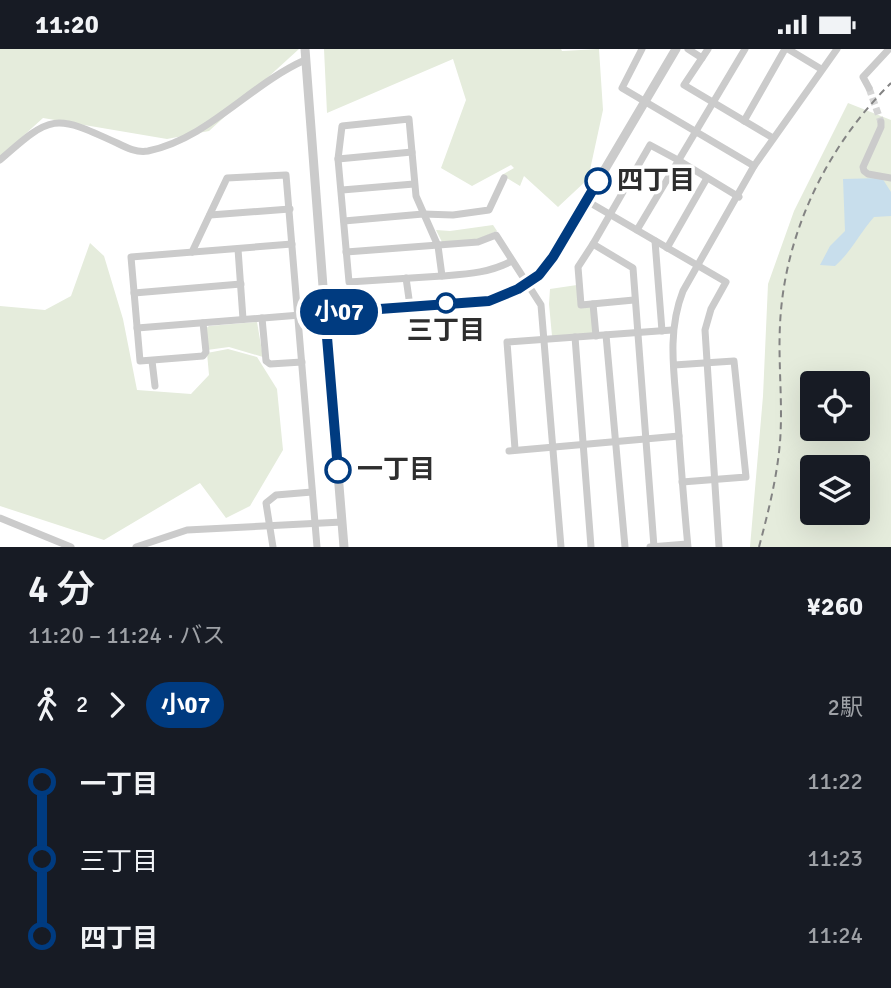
<!DOCTYPE html>
<html lang="ja">
<head>
<meta charset="utf-8">
<style>
	:root { --surface:#171b24; --page:#20242c; --text:#f1f3f6; --muted:#9ea1a6 }
	body { margin:0; font-family:Signika,"Noto Sans JP",sans-serif; background:var(--page); color:var(--text); height:100vh; display:flex; flex-direction:column; font-size:26px; white-space:nowrap }
	* { box-sizing:border-box; margin:0 }
	p { font-size:23px; color:var(--muted) }
	.icon { flex:none; width:38px; height:38px; fill:none; stroke:currentColor; stroke-width:2; stroke-linecap:round; stroke-linejoin:round }
	.map { position:relative; height:498px; overflow:hidden }
	.details { display:flex; flex-direction:column; background:var(--surface); flex:1 }
	.details>* { flex:none }
	.badge { padding:0 14px; border-radius:23px; font-size:24px; line-height:46px }
	.controls { position:absolute; left:800px; top:322px; display:grid; gap:14px }
	.controls a { display:grid; place-items:center; width:70px; height:70px; border-radius:7px; background:var(--surface); box-shadow:0 7px 28px #0002; font-size:35px }
	.map>.badge { position:absolute; translate:-50% -50%; box-shadow:0 0 0 4px #fff }
	.legs { display:flex; align-items:center; gap:10px; height:77px; padding:0 28px; font-size:23px }
	.legs p { margin-inline-start:auto }
	.head { display:flex; align-items:center; justify-content:space-between; height:119px; padding:0 28px }
	h1 { font-size:38px; font-weight:600; line-height:52px }
	ul { padding:0 28px; list-style:none }
	li { display:flex; align-items:center; gap:24px; height:77px; font-size:26px }
	li i { display:grid; place-items:center; width:10px; height:100%; margin:0 9px; background:currentColor }
	li i::after { content:''; width:18px; height:18px; margin:-9px; border:5px solid; border-radius:50%; background:var(--surface) }
	li p { margin-inline-start:auto }
	li:first-child i { background:linear-gradient(#0000 50%,currentColor 0) }
	li:last-child i { background:linear-gradient(currentColor 50%,#0000 0) }
	.status { display:flex; justify-content:space-between; align-items:center; height:49px; padding:0 35px; background:var(--surface); direction:ltr }
	.status svg { height:19px; fill:currentColor }
	.map>svg:first-child { display:block }
	.green { fill:#e5ecdc; fill-rule:evenodd }
	.water { fill:#c8deec }
	.lines { fill:none; stroke-linecap:round; stroke-linejoin:round }
	.minor-tunnel { stroke:#d5d5d5; stroke-width:7; stroke-dasharray:7 3.5; stroke-linecap:butt }
	.minor { stroke:#cbcbcb; stroke-width:7 }
	.tertiary { stroke:#cbcbcb; stroke-width:9 }
	.rail { stroke:#838383; stroke-width:2; stroke-dasharray:7 5; stroke-linecap:butt }
	.line-1-casing { stroke:#fff; stroke-width:16 }
	.line-1 { stroke:#003b80; stroke-width:10 }
	.stop-1-dot { fill:#fff; stroke:#003b80; stroke-width:3.5 }
	.labels { text-anchor:middle; dominant-baseline:central; stroke-width:7; stroke-linejoin:round; paint-order:stroke }
	.stop-label { font-size:26px; font-weight:bold; fill:#2e2e2e; stroke:#fff; text-anchor:start }
</style>
</head>
<body>
<div class="status"><b>11:20</b><svg viewBox="0 0 49 12"><path d="M0 12V9h3v3zM5 12V6h3v6zM10 12V3h3v9zM15 12V0h3v12zM26 1h20v11H26zM47 4h2v5h-2z"/></svg></div>
<div class="map">
<svg width="891" height="498" viewBox="0 0 891 498">
	<rect width="100%" height="100%" fill="#fff"/>
	<g class="green">
		<path d="M0 0H299L209 82 167 90 43 69 0 108Z"/>
		<path d="M324 0H561L562 2 599 0 603 61 588 130 558 158 524 127 520 137 502 126 514 119 511 116 472 137 441 119 466 51 453 10 327 64Z"/>
		<path d="M848 54 891 71V498H750L763 347 768 235 794 162ZM812 334H858V380H812ZM812 418H858V464H812Z"/>
		<path d="M493 176 497 182 476 191 442 193 436 181 450 182Z"/>
		<path d="M90 194 104 207 123 270 137 341 191 345 209 326 207 304 228 300 257 308 277 340 283 401 250 457 226 469 200 434 104 491 0 457V257L45 261 71 247Z"/>
		<path d="M577 236 579 258 591 257 593 284 552 287 549 255 550 240Z"/>
		<path d="M257 273 263 308 229 298 207 301 205 280 209 277Z"/>
	</g>
	<path class="water" d="M882 129 891 143V167L874 168C859 185 852 202 835 217L820 216 830 197 845 182 843 130Z"/>
	<g class="lines">
		<path class="minor-tunnel" d="M869 39 881 73"/>
		<g class="minor">
			<path d="M642 0 622 39 754 117"/>
			<path d="M688 0 702 9"/>
			<path d="M708 0 684 36 773 89"/>
			<path d="M788 0 821 20"/>
			<path d="M869 39 863 28 889 0"/>
			<path d="M409 70 416 147 438 197 442 227 349 233 338 110 342 77Z"/>
			<path d="M744 72 785 0"/>
			<path d="M881 73V78L863 118 864 122 868 125 891 129"/>
			<path d="M338 110 412 103"/>
			<path d="M0 111C52 65 54 65 117 94 127 99 137 104 148 102 209 89 249 36 305 11"/>
			<path d="M342 141 414 135"/>
			<path d="M587 152 726 233 711 260 705 281 719 498"/>
			<path d="M210 166 290 160"/>
			<path d="M344 172 423 165 453 166 489 161 504 129"/>
			<path d="M637 181 745 0"/>
			<path d="M655 192 662 282"/>
			<path d="M593 195 578 218 581 256 634 251"/>
			<path d="M667 199 707 129"/>
			<path d="M238 200 243 270"/>
			<path d="M192 203 227 129 286 126 317 498"/>
			<path d="M346 203 478 193 496 186 541 256 561 498"/>
			<path d="M442 227C468 225 489 224 512 212"/>
			<path d="M406 229 410 257"/>
			<path d="M134 244 241 235"/>
			<path d="M593 255 596 287"/>
			<path d="M262 269 266 312 270 315 302 313"/>
			<path d="M203 274 206 303 203 307 140 312 131 208 292 195"/>
			<path d="M137 279 325 264"/>
			<path d="M606 286 625 498"/>
			<path d="M575 288 591 498"/>
			<path d="M152 312 155 337"/>
			<path d="M674 316 734 312 746 428 682 433"/>
			<path d="M515 400 507 293 672 281"/>
			<path d="M509 402 679 387"/>
			<path d="M0 469 71 498"/>
			<path d="M136 498 187 481 342 473"/>
			<path d="M273 498 266 454 276 446 312 443"/>
			<path d="M650 498 687 495"/>
			<path d="M654 498 633 219 593 195 650 96 678 111 739 148"/>
			<path d="M688 498C684 457 681 416 678 374 675 329 666 285 683 242L754 117 837 0"/>
		</g>
		<g class="tertiary">
			<path d="M305 0 325 264"/>
			<path d="M344 498 325 264C354 261 383 258 411 257 470 253 513 259 553 208L676 0"/>
		</g>
		<path class="rail" d="M759 498C768 464 777 429 780 393 783 354 778 315 780 276 784 185 827 97 891 34"/>
	</g>
	<g class="lines">
		<g class="line-1-casing">
			<path id="line-1" d="M338 421 325 264 489 252 518 240 539 226 553 208 598 132"/>
		</g>
		<use href="#line-1" class="line-1"/>
	</g>
	<g class="stop-1-dot">
		<circle cx="598" cy="132" r="12"/>
		<circle cx="446" cy="254" r="9"/>
		<circle cx="338" cy="421" r="12"/>
	</g>
	<g class="labels">
		<g class="stop-label">
			<text x="617" y="132">四丁目</text>
			<text x="446" y="282" text-anchor="middle">三丁目</text>
			<text x="357" y="421">一丁目</text>
		</g>
	</g>
</svg>
<div class="controls">
<a><svg class="icon" aria-label="locate" viewBox="0 0 24 24"><circle cx="12" cy="12" r="6"/><path d="M12 2v4M12 18v4M2 12h4M18 12h4"/></svg></a>
<a><svg class="icon" aria-label="layers" viewBox="0 0 24 24"><path d="M12 4l9 5-9 5-9-5zM3 14l9 5 9-5"/></svg></a>
</div>
<b class="badge" style="left:339px;top:263px;background:#003b80;color:#fff">小07</b>
</div>
<section class="details">
<div class="head"><div><h1>4 分</h1><p>11:20 – 11:24 · バス</p></div><b>¥260</b></div>
<div class="legs"><svg class="icon" aria-label="walk" viewBox="0 0 24 24"><circle cx="13" cy="4" r="2"/><path d="M13 8l-2 6 4 7M11 14l-3 7M7 12l3-4h3l4 4"/></svg>2<svg class="icon" aria-label="forward" viewBox="0 0 24 24"><path d="M9 5l7 7-7 7"/></svg><b class="badge" style="background:#003b80;color:#fff">小07</b><p>2駅</p></div>
<ul>
<li><i style="color:#003b80"></i><b>一丁目</b><p>11:22</p></li>
<li><i style="color:#003b80"></i><span>三丁目</span><p>11:23</p></li>
<li><i style="color:#003b80"></i><b>四丁目</b><p>11:24</p></li>
</ul>
</section>
</body>
</html>
